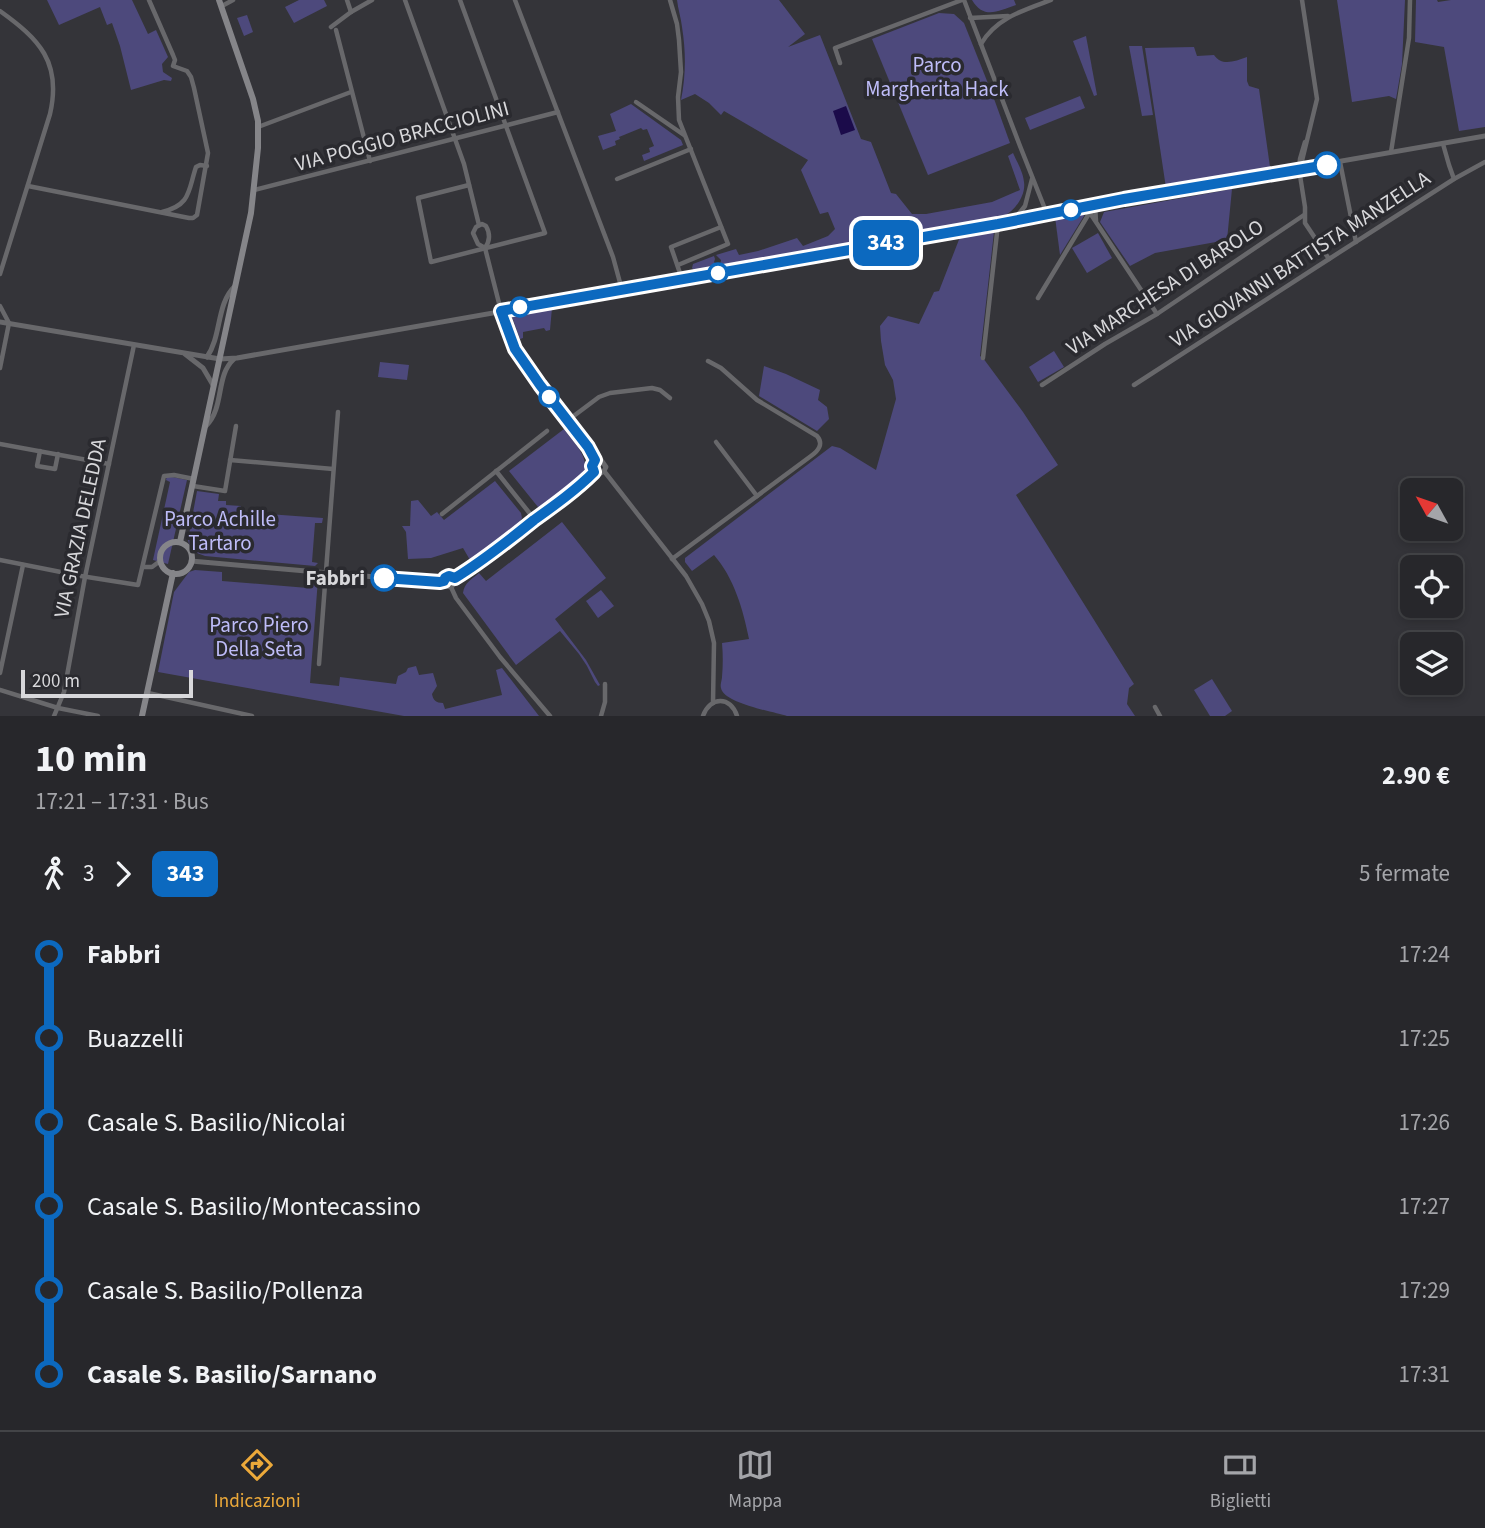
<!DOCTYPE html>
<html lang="it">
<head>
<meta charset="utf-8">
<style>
	:root { --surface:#27272b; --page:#333337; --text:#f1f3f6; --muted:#a4a5a9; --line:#434447; --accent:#eca93a }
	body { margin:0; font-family:"Source Sans 3",sans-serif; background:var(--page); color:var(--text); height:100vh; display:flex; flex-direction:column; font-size:26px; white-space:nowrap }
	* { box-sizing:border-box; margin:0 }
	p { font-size:23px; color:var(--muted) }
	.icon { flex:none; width:38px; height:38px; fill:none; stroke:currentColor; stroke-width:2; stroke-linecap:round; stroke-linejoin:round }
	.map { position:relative; height:716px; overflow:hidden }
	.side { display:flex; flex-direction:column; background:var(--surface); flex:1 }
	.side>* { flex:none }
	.badge { padding:0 14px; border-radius:10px; font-size:24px; line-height:46px }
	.needle { width:46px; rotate:310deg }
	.controls { position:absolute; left:1400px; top:478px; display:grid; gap:14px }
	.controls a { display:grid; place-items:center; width:63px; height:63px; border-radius:10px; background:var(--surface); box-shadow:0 4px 10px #0003,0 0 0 2px var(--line); font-size:35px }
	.scale { position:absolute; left:21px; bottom:18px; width:172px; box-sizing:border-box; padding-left:7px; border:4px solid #d8d8db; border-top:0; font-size:19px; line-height:24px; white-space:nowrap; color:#d8d8db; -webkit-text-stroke:5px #2a2a2f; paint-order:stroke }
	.map>.badge { position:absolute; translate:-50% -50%; box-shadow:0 0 0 4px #fff }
	.legs { display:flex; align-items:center; gap:10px; height:77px; padding:0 35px; font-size:23px }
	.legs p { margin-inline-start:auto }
	.summary { display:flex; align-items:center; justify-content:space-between; height:119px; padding:0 35px }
	h1 { font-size:38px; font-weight:700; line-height:52px }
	ul { padding:0 35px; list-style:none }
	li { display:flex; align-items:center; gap:24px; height:84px; font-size:26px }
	li i { display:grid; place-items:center; width:10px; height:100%; margin:0 9px; background:currentColor }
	li i::after { content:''; width:18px; height:18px; margin:-9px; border:5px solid; border-radius:50%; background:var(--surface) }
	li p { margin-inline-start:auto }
	li:first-child i { background:linear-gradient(#0000 50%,currentColor 0) }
	li:last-child i { background:linear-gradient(currentColor 50%,#0000 0) }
	.menu { display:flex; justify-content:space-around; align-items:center; height:98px; border-top:2px solid var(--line); background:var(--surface); font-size:19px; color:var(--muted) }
	.menu a { display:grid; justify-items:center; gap:4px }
	.menu .current { color:var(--accent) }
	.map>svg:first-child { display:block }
	.green { fill:#4d497c }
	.water { fill:#1b0b4a }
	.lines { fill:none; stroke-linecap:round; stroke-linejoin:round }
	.minor { stroke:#68686b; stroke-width:4.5 }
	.tertiary { stroke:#68686b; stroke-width:5 }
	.secondary { stroke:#858589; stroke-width:6 }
	.line-1-casing { stroke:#fff; stroke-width:16 }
	.line-1 { stroke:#0c69bf; stroke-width:10 }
	.stop-1-dot { fill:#fff; stroke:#0c69bf; stroke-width:3.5 }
	.labels { text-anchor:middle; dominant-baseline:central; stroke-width:7; stroke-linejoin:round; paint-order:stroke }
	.park-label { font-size:21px; fill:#bebcf8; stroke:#2a2a2f }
	.street-label { font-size:21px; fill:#d8d8db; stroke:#2a2a2f }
	.stop-label { font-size:21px; font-weight:bold; fill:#d8d8db; stroke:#2a2a2f; text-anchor:end }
</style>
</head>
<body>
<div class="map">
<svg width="1485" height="716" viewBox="0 0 1485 716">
	<rect width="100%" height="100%" fill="#343439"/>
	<g class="green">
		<path d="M47 0H132L148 34 156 30 168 57 162 64 163 72 172 78 171 81 164 80 131 90 120 46 112 23 107 25 100 7 59 25Z"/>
		<path d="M299 0H324L327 6 294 23 285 7Z"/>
		<path d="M677 0H779L805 34 788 47 820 35 861 139 871 142 891 193 896 194 912 214H926L992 202 1020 190 1008 156 1013 153C1017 162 1023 172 1024 182 1026 195 1015 211 1004 216L720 266 721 260 716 255 736 249 739 255 758 251 797 238 803 246 828 236 835 229 828 212 820 214 801 170 808 160 724 111 721 115 709 103 695 94 681 100C686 75 686 52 682 27 681 18 678 9 677 0Z"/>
		<path d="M972 0H1014L1016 5C998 11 984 20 972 0Z"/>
		<path d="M1337 0H1405L1402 64 1396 99 1389 96 1352 102Z"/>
		<path d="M1416 0H1437L1438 2 1451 0H1485V127L1459 131 1444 47 1415 42Z"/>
		<path d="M939 13 954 14 964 23 993 96 1010 143 928 175 872 39Z"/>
		<path d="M247 15 253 32 244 36 237 18Z"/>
		<path d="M1086 36 1097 95 1094 96 1073 41Z"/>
		<path d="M1129 46H1142L1153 115 1142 116Z"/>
		<path d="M1194 47 1197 56 1214 55C1222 67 1235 61 1247 57V81L1249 86 1259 89 1270 167 1166 188 1145 48Z"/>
		<path d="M1080 96 1085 108 1030 130 1025 118Z"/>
		<path d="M631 104 681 140 683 145 644 161 642 155 650 152 649 148 654 146 647 129 643 130 641 128 619 137 620 139 615 141 616 145 603 150 598 136 616 131 610 114Z"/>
		<path d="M1232 189 1227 240 1155 253 1130 266 1100 222 1104 212Z"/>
		<path d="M1083 213 1084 216 1060 255 1055 217Z"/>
		<path d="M991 230 994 232 980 356 983 358 1023 412 1058 465 1016 495 1134 684 1129 688 1127 704 1135 716H787C774 712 723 703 721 688 720 686 722 679 722 677 723 666 723 654 722 643L749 639C743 609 734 578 714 555L692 571 685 562V558L832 446 840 448 876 470 896 399 893 380 885 365 881 341 880 326 888 316 919 324 934 292 939 291 960 237Z"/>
		<path d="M1098 233 1112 258 1087 273 1072 248Z"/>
		<path d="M714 256 715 259 714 262 718 267 695 271 692 268 693 264Z"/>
		<path d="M552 308 550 330 546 331 544 328 523 332V338L520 339 511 314Z"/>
		<path d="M1054 351 1064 367 1038 382 1029 367Z"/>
		<path d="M380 362 409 365 407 380 378 377Z"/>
		<path d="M764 366 786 374 820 390 818 400 827 407 829 419 817 431 759 396Z"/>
		<path d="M564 429C574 444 590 456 584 475L542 507H538L509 471Z"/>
		<path d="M167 476 187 480 168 564 153 560 170 482 166 480Z"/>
		<path d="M495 481 521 513 522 518C514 535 486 550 470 560L463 548 431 558 408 559 406 532 402 526H410L411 501 418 500 431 516 437 512 444 520Z"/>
		<path d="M197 491 219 494 218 501H226V505L241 506 240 512 323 518 322 523H315L312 562 318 563 315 566 205 556C196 553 190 550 188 540Z"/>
		<path d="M562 522 606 578 555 619 586 660 600 685 598 686 595 682 587 666 579 654 560 631 516 665 463 593C464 583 472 579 479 573L486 581Z"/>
		<path d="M195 570 222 572V581L308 588 309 579H318L310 683 339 686 340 677 396 684 398 676 406 672 408 668 416 666 419 675 433 673 437 686 432 694C433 700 436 703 443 703L445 709 502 695 496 670 502 668 539 716H404L158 672 174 592 189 572Z"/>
		<path d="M601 590 614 606 598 618 586 601Z"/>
		<path d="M1212 679 1232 711 1225 716H1210L1194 690Z"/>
	</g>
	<path class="water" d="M846 106 855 130 841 135 833 111Z"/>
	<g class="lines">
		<g class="minor">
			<path d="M347 0 351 12"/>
			<path d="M405 0 464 164 479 225"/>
			<path d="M460 0 545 233 431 262 418 198 469 185"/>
			<path d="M515 0 613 257 622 290"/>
			<path d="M670 0 677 24 679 40 681 72 678 97 679 120 728 244 678 265"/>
			<path d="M964 0 1020 146 1047 214"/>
			<path d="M222 6 233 0"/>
			<path d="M0 11C39 39 62 62 50 114L0 274"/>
			<path d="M970 18 1008 16"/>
			<path d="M331 27 351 12 372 0"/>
			<path d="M336 30 370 161"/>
			<path d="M981 44C996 18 1024 10 1051 0"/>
			<path d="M840 63 835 48 962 0"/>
			<path d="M636 102 684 135"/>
			<path d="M258 127 351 92"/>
			<path d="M1305 142 1300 159 1299 169 1305 207V223L1329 259"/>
			<path d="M1443 144 1449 165 1454 179"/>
			<path d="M1391 152 1409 38 1410 0"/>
			<path d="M1340 162 1356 242"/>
			<path d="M1300 169 1317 99 1302 0"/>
			<path d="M617 179 691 149"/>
			<path d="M28 186 189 218H193L197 215 208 153 194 88 191 77 187 71 173 66 175 60 173 55 149 0"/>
			<path d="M254 190 558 112"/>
			<path d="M1095 206 1096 221"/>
			<path d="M1086 207 1157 314"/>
			<path d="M162 212C191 205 188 191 196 167L200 165 207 166"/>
			<path d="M1013 221 1025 206 1032 179"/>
			<path d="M482 224 486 226C490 233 490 241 485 248L478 244 473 233 476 227Z"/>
			<path d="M485 248 501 311"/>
			<path d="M682 279 671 247 721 227"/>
			<path d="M1038 298 1090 212"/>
			<path d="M0 306 9 323 0 368"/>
			<path d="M983 358 998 224"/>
			<path d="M1042 385 1105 344 1157 314 1304 215"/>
			<path d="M1134 385 1329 259 1454 179 1485 162"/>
			<path d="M567 421 599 397 610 393 652 388 660 390 670 398"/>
			<path d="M716 442 757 496"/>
			<path d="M0 444 109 464"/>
			<path d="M40 451 37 466 55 469 58 454"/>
			<path d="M230 460 333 469"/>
			<path d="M496 471 535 520"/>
			<path d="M604 471 686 576 702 604 709 621 714 643 713 703"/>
			<path d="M193 486 225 491 236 426"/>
			<path d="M442 514 547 431"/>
			<path d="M672 559 811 456C818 451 824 444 817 436L757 400 721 368 708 361"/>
			<path d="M0 560 81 576 138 585 164 476 174 475 194 479"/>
			<path d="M143 567H152L160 561"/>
			<path d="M451 587 456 598 500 657 550 716"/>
			<path d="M319 664 338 412"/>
			<path d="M0 673 23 565"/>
			<path d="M0 690 58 708 98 716"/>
			<path d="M148 693 252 716"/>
			<path d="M1155 707 1160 716"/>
			<path d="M54 716 64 692 85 577 134 345"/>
			<path d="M601 716 605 702V684"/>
			<path d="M703 716C710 696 731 696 737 716"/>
		</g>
		<g class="tertiary">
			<path d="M501 311 515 349 540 385 588 447 595 460"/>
			<path d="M0 322 220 359 237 358 998 224 1124 199 1485 136"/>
			<path d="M185 354 203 368 213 385"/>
			<path d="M207 357C222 335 216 304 235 286"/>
			<path d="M206 426C225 407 215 376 234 359"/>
			<path d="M594 472 601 473 604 471 606 467 601 460H595"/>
			<path d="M191 561 410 580 444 581"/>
			<path d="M455 578C483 561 508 541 534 520 555 505 576 490 594 472"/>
			<path d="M444 581 446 586 451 587 455 583V578"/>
		</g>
		<g class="secondary">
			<path d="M180 542 251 213 258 148V121L253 99 219 0"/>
			<circle cx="176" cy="558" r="16"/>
			<path d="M142 716 173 573"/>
		</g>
	</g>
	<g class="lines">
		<g class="line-1-casing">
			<path id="line-1" d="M384 578 440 582 444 581 445 578 449 576 455 578C483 561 508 541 534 520 555 505 576 490 594 472L592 466 595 460 588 447 540 385 515 349 501 311 998 224 1124 199 1327 165"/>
		</g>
		<use href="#line-1" class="line-1"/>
	</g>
	<g class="stop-1-dot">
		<circle cx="1327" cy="165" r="12"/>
		<circle cx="1071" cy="210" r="9"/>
		<circle cx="718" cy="273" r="9"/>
		<circle cx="520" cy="307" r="9"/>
		<circle cx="549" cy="397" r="9"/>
		<circle cx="384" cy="578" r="12"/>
	</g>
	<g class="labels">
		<g class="park-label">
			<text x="937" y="65">Parco<tspan x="937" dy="24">Margherita Hack</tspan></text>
			<text x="220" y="519">Parco Achille<tspan x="220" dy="24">Tartaro</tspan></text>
			<text x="259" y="625">Parco Piero<tspan x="259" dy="24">Della Seta</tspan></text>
		</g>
		<g class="street-label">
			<text transform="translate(402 136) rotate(-15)">VIA POGGIO BRACCIOLINI</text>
			<text transform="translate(1300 259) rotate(-33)">VIA GIOVANNI BATTISTA MANZELLA</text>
			<text transform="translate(1165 287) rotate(-33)">VIA MARCHESA DI BAROLO</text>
			<text transform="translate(80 528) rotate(-78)">VIA GRAZIA DELEDDA</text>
		</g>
		<g class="stop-label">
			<text x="365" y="578">Fabbri</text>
		</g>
	</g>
</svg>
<div class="controls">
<a><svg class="needle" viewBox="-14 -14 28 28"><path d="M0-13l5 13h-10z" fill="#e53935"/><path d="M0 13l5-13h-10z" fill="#a4a5a9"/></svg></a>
<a><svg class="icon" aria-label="locate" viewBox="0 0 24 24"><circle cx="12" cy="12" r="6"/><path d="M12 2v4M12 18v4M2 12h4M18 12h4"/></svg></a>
<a><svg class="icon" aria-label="layers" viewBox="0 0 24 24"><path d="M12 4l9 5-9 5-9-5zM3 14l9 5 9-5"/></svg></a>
</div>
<div class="scale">200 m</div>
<b class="badge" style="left:886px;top:243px;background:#0c69bf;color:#fff">343</b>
</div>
<section class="side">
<div class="summary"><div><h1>10 min</h1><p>17:21 – 17:31 · Bus</p></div><b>2.90 €</b></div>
<div class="legs"><svg class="icon" aria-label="walk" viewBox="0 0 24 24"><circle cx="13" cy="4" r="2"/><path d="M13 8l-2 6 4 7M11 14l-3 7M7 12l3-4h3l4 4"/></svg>3<svg class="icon" aria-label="forward" viewBox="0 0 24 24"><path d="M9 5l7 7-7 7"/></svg><b class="badge" style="background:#0c69bf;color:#fff">343</b><p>5 fermate</p></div>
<ul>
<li><i style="color:#0c69bf"></i><b>Fabbri</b><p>17:24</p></li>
<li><i style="color:#0c69bf"></i><span>Buazzelli</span><p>17:25</p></li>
<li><i style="color:#0c69bf"></i><span>Casale S. Basilio/Nicolai</span><p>17:26</p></li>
<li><i style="color:#0c69bf"></i><span>Casale S. Basilio/Montecassino</span><p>17:27</p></li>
<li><i style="color:#0c69bf"></i><span>Casale S. Basilio/Pollenza</span><p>17:29</p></li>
<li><i style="color:#0c69bf"></i><b>Casale S. Basilio/Sarnano</b><p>17:31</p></li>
</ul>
</section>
<nav class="menu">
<a class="current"><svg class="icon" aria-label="directions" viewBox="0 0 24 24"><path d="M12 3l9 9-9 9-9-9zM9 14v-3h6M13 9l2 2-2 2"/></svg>Indicazioni</a>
<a><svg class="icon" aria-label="map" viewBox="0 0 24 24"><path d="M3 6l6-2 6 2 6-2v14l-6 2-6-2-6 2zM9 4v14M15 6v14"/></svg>Mappa</a>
<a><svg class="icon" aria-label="tickets" viewBox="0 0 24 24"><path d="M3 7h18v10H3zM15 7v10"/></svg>Biglietti</a>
</nav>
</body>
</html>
